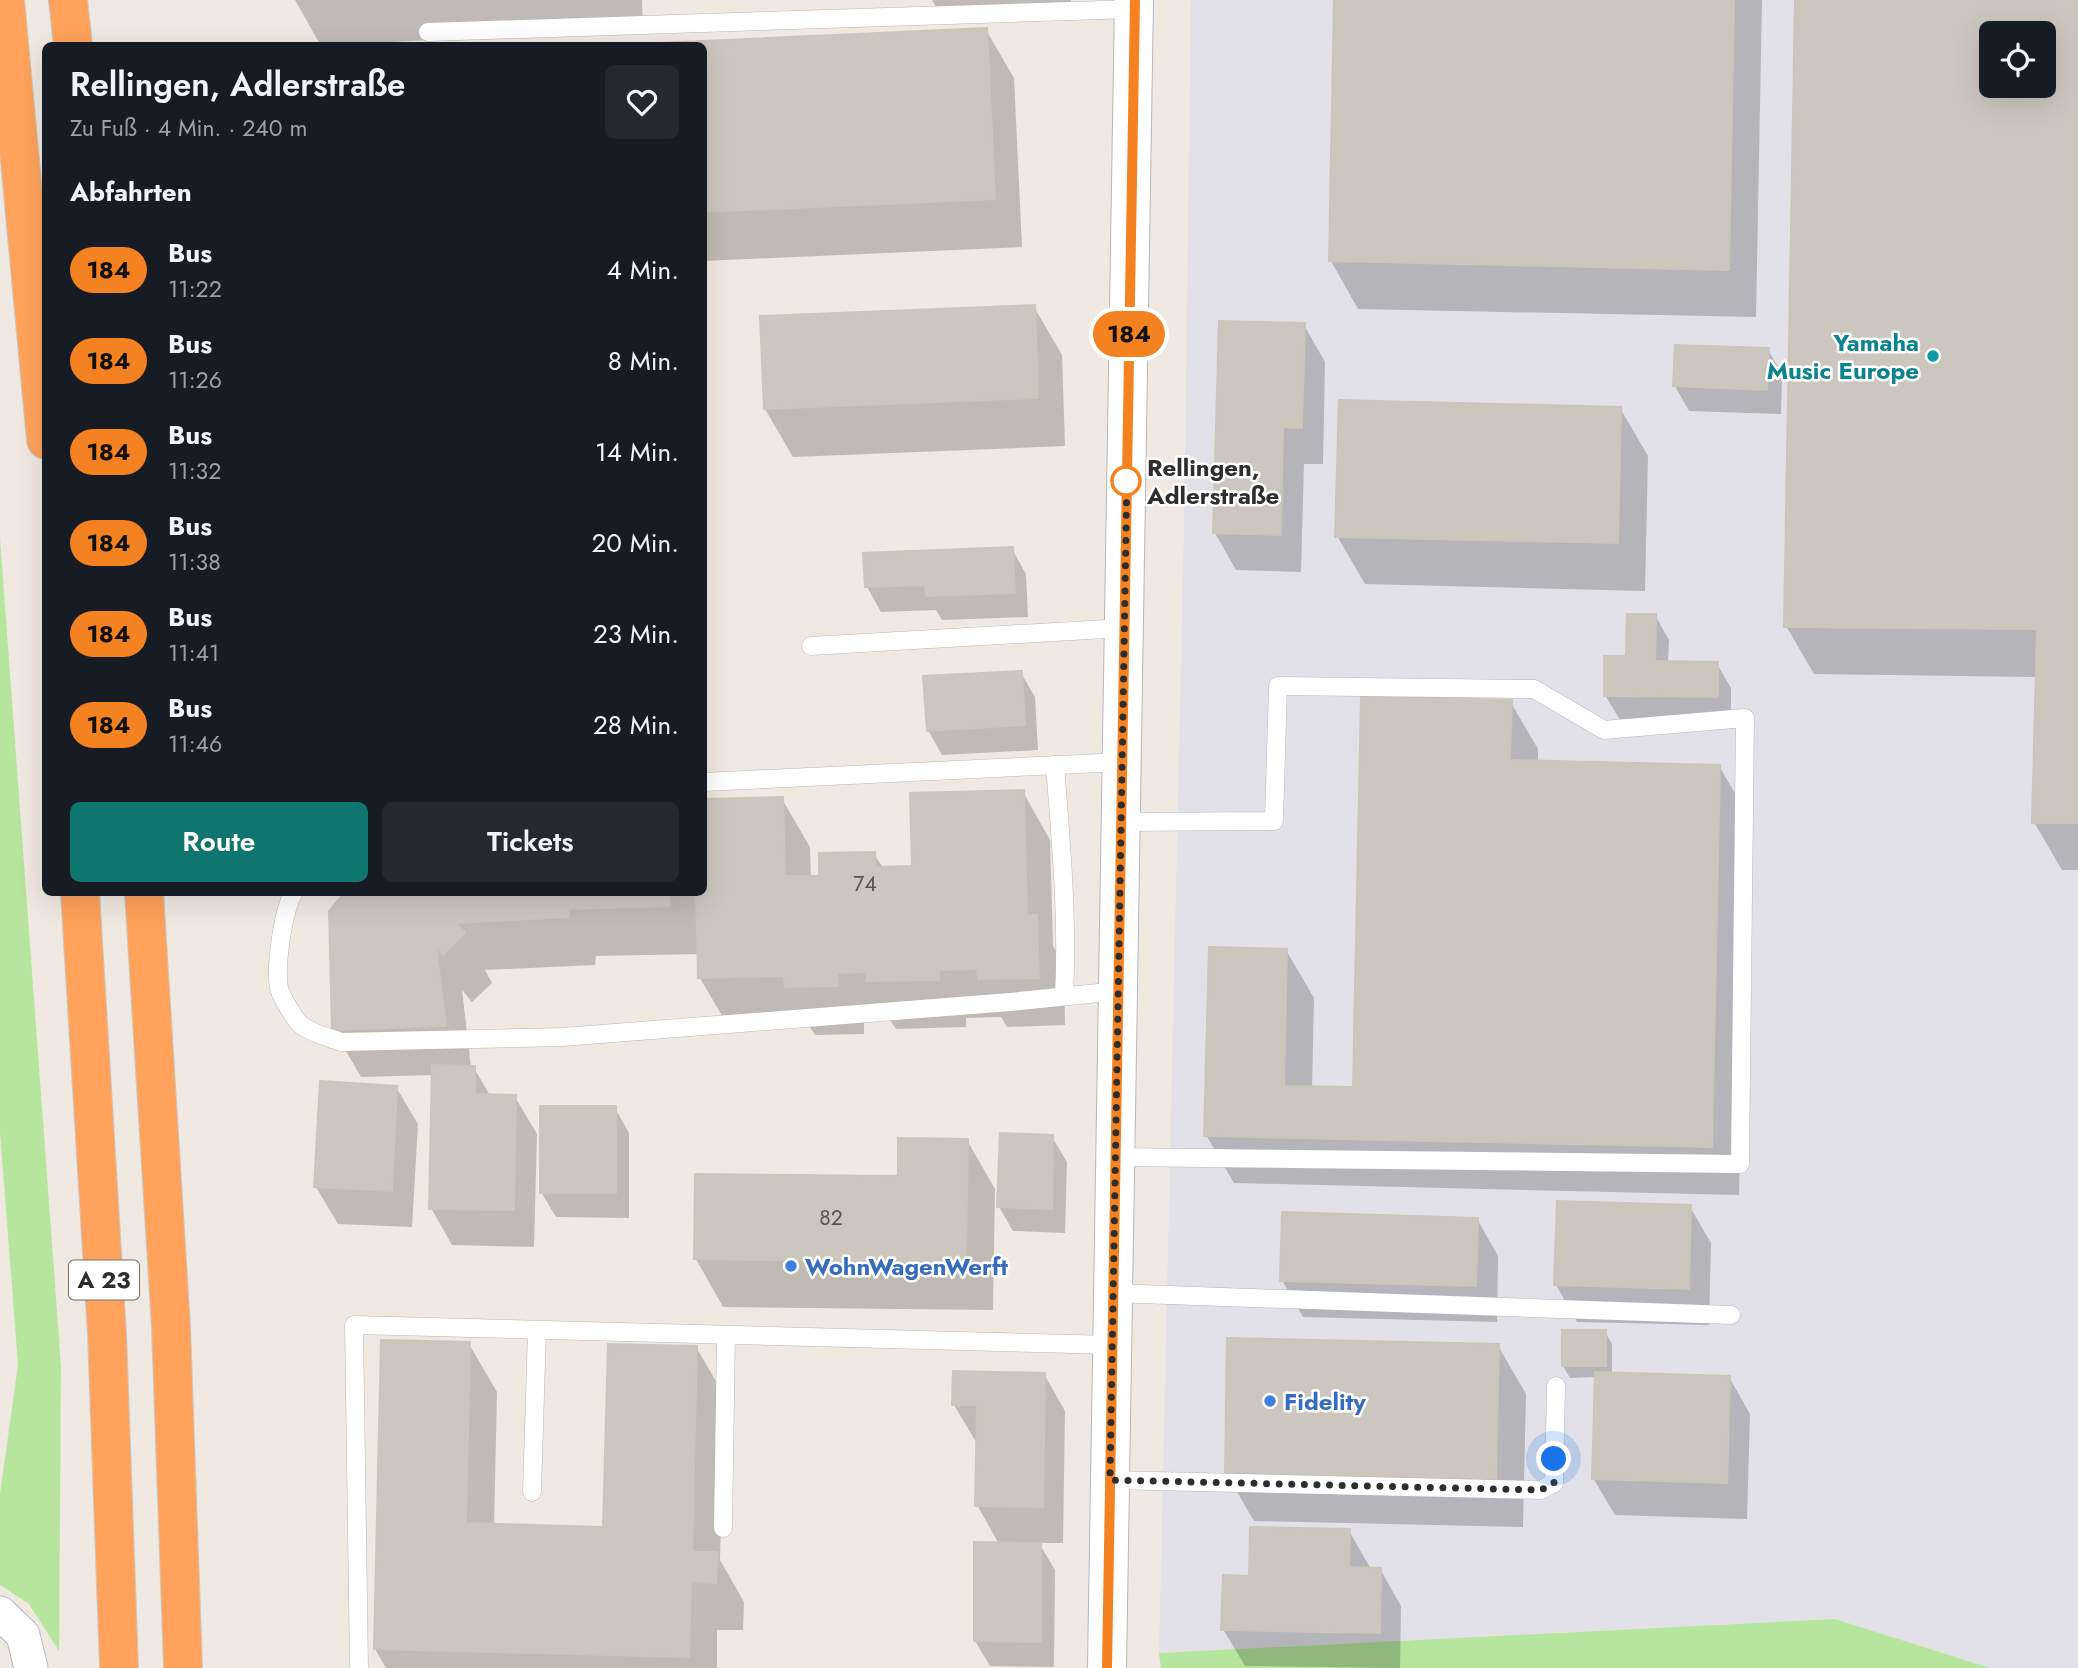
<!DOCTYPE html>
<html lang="de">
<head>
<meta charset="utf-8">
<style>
	:root { --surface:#171b24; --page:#242831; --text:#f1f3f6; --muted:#9ea1a6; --accent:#0f766e }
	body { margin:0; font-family:Jost,sans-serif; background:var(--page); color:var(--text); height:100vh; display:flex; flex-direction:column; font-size:26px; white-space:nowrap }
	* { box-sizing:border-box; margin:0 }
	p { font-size:23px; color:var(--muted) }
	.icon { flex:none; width:38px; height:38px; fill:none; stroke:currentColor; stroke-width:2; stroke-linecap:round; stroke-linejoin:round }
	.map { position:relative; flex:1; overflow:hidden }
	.sheet { position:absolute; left:42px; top:42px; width:665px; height:854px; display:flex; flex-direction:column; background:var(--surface); border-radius:10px; box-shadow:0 7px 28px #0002 }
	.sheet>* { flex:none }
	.badge { padding:0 14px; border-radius:23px; font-size:24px; line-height:46px }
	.tools { position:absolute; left:1979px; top:21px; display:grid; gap:14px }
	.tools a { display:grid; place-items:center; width:77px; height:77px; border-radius:10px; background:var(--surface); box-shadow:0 7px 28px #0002; font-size:35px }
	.you { position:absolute; width:35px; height:35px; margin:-18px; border:5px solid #fff; border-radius:50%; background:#1a73e8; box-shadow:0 0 0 10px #1a73e833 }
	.map>.badge { position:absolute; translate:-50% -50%; box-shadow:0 0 0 4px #fff }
	h2 { padding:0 28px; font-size:26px; line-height:63px }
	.round { display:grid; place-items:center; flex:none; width:74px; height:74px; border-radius:10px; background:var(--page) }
	.summary { display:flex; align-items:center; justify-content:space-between; height:119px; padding:0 28px }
	h1 { font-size:33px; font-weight:600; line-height:52px }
	.button { display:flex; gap:14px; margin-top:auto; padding:14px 28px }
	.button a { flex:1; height:80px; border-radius:10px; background:var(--accent); color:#fff; font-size:28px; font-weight:600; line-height:80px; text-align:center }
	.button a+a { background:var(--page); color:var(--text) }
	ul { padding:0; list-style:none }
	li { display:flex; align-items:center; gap:21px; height:91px; padding:0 28px }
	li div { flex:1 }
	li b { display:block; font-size:26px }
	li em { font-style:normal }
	li .badge { min-width:77px; font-weight:700; text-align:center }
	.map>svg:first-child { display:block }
	.industrial { fill:#e3e1e8; fill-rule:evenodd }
	.green { fill:#b6e59e }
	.shadow { fill:#0003; fill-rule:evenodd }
	.building { fill:#cbc7bf; stroke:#cbc5ba; stroke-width:2; fill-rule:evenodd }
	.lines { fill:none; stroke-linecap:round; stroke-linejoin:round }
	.lane-casing { stroke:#b4b7c1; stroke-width:19 }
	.street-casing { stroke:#b4b7c1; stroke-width:35 }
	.secondary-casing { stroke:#b4b7c1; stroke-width:40 }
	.highway-casing { stroke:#c9c9c9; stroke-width:40 }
	.lane { stroke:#fff; stroke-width:18 }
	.street { stroke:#fff; stroke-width:33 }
	.secondary { stroke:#fff; stroke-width:38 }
	.highway { stroke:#ffa35c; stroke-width:38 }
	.line-casing { stroke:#fff; stroke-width:16 }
	.line { stroke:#f58220; stroke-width:10 }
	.walk { stroke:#2e2e2e; stroke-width:7; stroke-dasharray:0 12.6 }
	.culture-dot { fill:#0f9aa8; stroke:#fff; stroke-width:2.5 }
	.stop-dot { fill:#fff; stroke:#f58220; stroke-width:3.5 }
	.shop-dot { fill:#3f7fe0; stroke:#fff; stroke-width:2.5 }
	.labels { text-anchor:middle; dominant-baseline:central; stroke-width:5; stroke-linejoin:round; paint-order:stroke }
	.number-label { font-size:21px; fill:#555452 }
	.shield { fill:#fff; stroke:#6d6d6d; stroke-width:2 }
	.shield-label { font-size:23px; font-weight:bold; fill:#2e2e2e }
	.culture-label { font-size:24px; font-weight:bold; fill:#0d838f; stroke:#fff; text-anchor:end }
	.stop-label { font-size:24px; font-weight:bold; fill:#2e2e2e; stroke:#fff; text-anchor:start }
	.shop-label { font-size:24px; font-weight:bold; fill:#366cbe; stroke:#fff; text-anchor:start }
</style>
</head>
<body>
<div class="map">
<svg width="2078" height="1668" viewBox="0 0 2078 1668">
	<rect width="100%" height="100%" fill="#efe9e1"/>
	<path class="industrial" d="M1191 0H2078V1668H1990L1835 1619 1159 1653 1184 528ZM1992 33H2044V86H1992Z"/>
	<g class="green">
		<path d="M0 538 61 1366 59 1651 29 1604 0 1585V1494L18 1365 0 1132Z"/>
		<path d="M1835 1619 1990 1668H1161L1159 1653Z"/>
	</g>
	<g class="shadow">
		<path d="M295 0H642L643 28 321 46Z"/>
		<path d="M932 0H1071L1072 5 938 11Z"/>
		<path d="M1336 0H1762L1756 317 1358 309 1331 261Z"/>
		<path d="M1797 0H2078V870H2062L2034 822 2037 677 1814 674 1786 626ZM1992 33H2044V86H1992Z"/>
		<path d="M986 30 1014 78 1022 247 704 261V46Z"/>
		<path d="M1034 307 1062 355 1065 446 793 457 765 409Z"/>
		<path d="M1304 325 1325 362 1323 464H1304L1301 572 1236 570 1215 533Z"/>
		<path d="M1768 350 1782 374 1781 414 1689 411 1675 386Z"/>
		<path d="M1620 408 1648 456 1645 591 1365 584 1337 536Z"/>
		<path d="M1012 549 1026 574 1028 617 942 620 936 610 881 612 867 587Z"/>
		<path d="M1655 615 1669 640 1668 663 1717 664 1731 688V722L1620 720 1605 695Z"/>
		<path d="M1021 673 1035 697 1038 750 942 755 928 730Z"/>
		<path d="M1510 701 1538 749V763L1719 766 1747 814 1739 1195 1234 1183 1206 1135 1286 950 1314 998 1312 1088 1355 1089Z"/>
		<path d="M1023 792 1050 840 1053 946 1064 965 1065 1025 1007 1027 1001 1017 966 1018V1027L896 1029 890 1020 864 1021V1034L815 1035 808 1024 728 1026 700 978 699 954 596 956 595 965 485 970 492 983 472 1002 462 990 471 1067 474 1068 491 1097H515L537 1134 534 1247 452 1245 431 1208 434 1075 361 1077 333 1029 347 892H704V800L782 799 810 847 811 878 821 877 874 854 883 868H914Z"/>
		<path d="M396 1087 418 1124 412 1227 338 1224 316 1187Z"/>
		<path d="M615 1108 629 1133V1218L556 1217 541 1192Z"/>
		<path d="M1052 1137 1067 1162 1065 1233 1013 1231 999 1207Z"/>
		<path d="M967 1140 995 1189 993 1310 723 1307 696 1259 899 1178Z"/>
		<path d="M1690 1207 1711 1243 1709 1325 1577 1322 1556 1285Z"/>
		<path d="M1477 1219 1498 1256 1497 1322 1303 1317 1282 1280Z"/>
		<path d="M1605 1332 1612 1344V1374L1729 1377 1750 1414 1747 1519 1615 1515 1593 1478 1596 1377 1570 1378 1563 1366Z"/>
		<path d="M469 1344 497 1392 494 1526 605 1529 696 1347 724 1395 720 1560 744 1602 743 1630H717V1668H386L375 1649Z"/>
		<path d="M1498 1346 1526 1394 1523 1527 1254 1521 1226 1473Z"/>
		<path d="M1044 1374 1065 1411 1063 1543H1039L1055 1570 1054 1667 990 1666 975 1641 976 1544H999L977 1505 978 1442H976L954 1405Z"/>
		<path d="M1349 1531 1371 1569H1380L1401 1606 1400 1668 1245 1666 1223 1629 1251 1578Z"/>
	</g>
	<g class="building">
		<path d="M1334 0H1734L1729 270 1329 261Z"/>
		<path d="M1795 0H2078V823H2032L2037 629 1784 627ZM1992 33H2044V86H1992Z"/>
		<path d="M987 28 995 199 704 212V46H592Z"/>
		<path d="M1035 305 1038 398 764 409 760 316Z"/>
		<path d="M1219 321 1305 323 1302 428 1283 427 1281 535 1213 533Z"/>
		<path d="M1675 345 1769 348 1767 390 1673 386Z"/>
		<path d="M1339 400 1621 407 1618 543 1335 537Z"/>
		<path d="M1013 547 1015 593 926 596 925 585 865 587 863 553Z"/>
		<path d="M1627 614H1656L1655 661 1718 662V697L1604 696V656H1626Z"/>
		<path d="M1022 671 1025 725 927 731 923 676Z"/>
		<path d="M1361 696 1512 700 1510 760 1720 765 1712 1147 1204 1136 1209 947 1287 949 1284 1086 1353 1087Z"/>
		<path d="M1024 790 1027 915H1037L1039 978 978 979 977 969 939 970V980L866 981V972L837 973 838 986 785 987 784 976 698 978 696 892H704V799L783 797 785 876H819V853L875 852 876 867 912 866 910 793Z"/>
		<path d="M345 892H569V909L568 917 456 923 465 933 443 955 436 946 446 1026 332 1030 329 911Z"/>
		<path d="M569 892H669L670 906 569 909Z"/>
		<path d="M432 1065 475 1066V1094L516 1095 514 1210 429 1209Z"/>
		<path d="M320 1081 397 1086 392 1191 314 1187Z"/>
		<rect x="540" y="1106" width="76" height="87"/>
		<path d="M1000 1133 1053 1135 1052 1209 997 1207Z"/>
		<path d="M898 1138 968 1139 966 1263 694 1259 695 1174 898 1176Z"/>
		<path d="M1557 1201 1691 1205 1689 1289 1554 1285Z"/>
		<path d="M1282 1212 1478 1218 1476 1286 1280 1281Z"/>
		<rect x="1562" y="1330" width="44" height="36"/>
		<path d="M1227 1338 1499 1344 1496 1480 1225 1473Z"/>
		<path d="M381 1340 470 1342 466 1523 603 1527 608 1344 697 1346 692 1552H717L716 1583 691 1582 689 1657 374 1649Z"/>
		<path d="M953 1371 1045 1373 1043 1507 975 1506 977 1405H952Z"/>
		<path d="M1595 1372 1730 1376 1727 1483 1592 1479Z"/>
		<path d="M1250 1527 1350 1529 1349 1567 1381 1568 1380 1633 1221 1630 1223 1575 1249 1576Z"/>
		<path d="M974 1542 1041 1543V1642L974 1641Z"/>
	</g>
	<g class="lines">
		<g class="lane-casing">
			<g id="lane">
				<path d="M428 32 1134 9"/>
				<path d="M811 646 1124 628"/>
				<path d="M1055 765C1061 842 1068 919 1064 996"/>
				<path d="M704 782 1122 762"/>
				<path d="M294 892C283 909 275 968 279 988 280 995 296 1021 301 1025 313 1034 328 1037 341 1042L563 1037 1010 1002 1118 991"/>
				<path d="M1115 1157 1740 1164 1745 718 1604 730 1534 689 1278 686 1274 821 1121 822"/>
				<path d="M1113 1293 1731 1315"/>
				<path d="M1110 1480 1541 1490 1554 1483 1556 1386"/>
				<path d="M532 1492 537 1330"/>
				<path d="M723 1528 726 1335"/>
				<path d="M359 1668 354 1325 1112 1345"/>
			</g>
		</g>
		<g class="street-casing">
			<path id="street" d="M0 1613 23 1635 31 1668"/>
		</g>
		<g class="secondary-casing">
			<path id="secondary" d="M1107 1668 1134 0"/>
		</g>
		<g class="highway-casing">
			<g id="highway">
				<path d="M5 0 46 440"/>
				<path d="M68 0 73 46"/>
				<path d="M80 892 107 1334 119 1668"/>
				<path d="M144 892 171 1327 183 1668"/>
			</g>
		</g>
		<use href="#lane" class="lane"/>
		<use href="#street" class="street"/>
		<use href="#secondary" class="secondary"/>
		<use href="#highway" class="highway"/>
	</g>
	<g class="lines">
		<g class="line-casing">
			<path id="line" d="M1107 1668 1135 0"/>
		</g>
		<use href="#line" class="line"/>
		<path class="walk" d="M1126 481 1127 473 1110 1480 1541 1490 1554 1483V1459"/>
	</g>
	<circle class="culture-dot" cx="1933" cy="356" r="7"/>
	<circle class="stop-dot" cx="1126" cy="481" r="14"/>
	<g class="shop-dot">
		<circle cx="791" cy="1266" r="7"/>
		<circle cx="1270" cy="1401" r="7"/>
	</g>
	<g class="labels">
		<g class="number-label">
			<text x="865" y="884">74</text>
			<text x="831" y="1218">82</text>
		</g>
		<rect class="shield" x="69" y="1260.5" width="70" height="39" rx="5"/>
		<g class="shield-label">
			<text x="104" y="1280">A 23</text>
		</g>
		<g class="culture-label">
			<text x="1919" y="342">Yamaha<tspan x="1919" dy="28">Music Europe</tspan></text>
		</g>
		<g class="stop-label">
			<text x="1147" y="467">Rellingen,<tspan x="1147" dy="28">Adlerstraße</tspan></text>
		</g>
		<g class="shop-label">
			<text x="805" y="1266">WohnWagenWerft</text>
			<text x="1284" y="1401">Fidelity</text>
		</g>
	</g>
</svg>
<div class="tools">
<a><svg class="icon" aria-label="locate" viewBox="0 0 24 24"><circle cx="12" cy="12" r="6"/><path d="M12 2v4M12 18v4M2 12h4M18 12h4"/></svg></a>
</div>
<div class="you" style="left:1554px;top:1459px"></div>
<b class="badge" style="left:1129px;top:334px;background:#f58220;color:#111">184</b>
<section class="sheet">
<div class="summary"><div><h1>Rellingen, Adlerstraße</h1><p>Zu Fuß · 4 Min. · 240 m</p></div><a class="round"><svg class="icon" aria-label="heart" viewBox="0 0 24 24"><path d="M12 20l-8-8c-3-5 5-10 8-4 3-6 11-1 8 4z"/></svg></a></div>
<h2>Abfahrten</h2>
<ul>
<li><span class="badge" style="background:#f58220;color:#111">184</span><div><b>Bus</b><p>11:22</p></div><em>4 Min.</em></li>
<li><span class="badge" style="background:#f58220;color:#111">184</span><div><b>Bus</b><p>11:26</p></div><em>8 Min.</em></li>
<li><span class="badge" style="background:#f58220;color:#111">184</span><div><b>Bus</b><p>11:32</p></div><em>14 Min.</em></li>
<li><span class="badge" style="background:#f58220;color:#111">184</span><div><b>Bus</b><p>11:38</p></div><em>20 Min.</em></li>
<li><span class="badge" style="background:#f58220;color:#111">184</span><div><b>Bus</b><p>11:41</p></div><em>23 Min.</em></li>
<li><span class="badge" style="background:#f58220;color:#111">184</span><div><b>Bus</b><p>11:46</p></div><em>28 Min.</em></li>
</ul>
<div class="button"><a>Route</a><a>Tickets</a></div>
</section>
</div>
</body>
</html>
